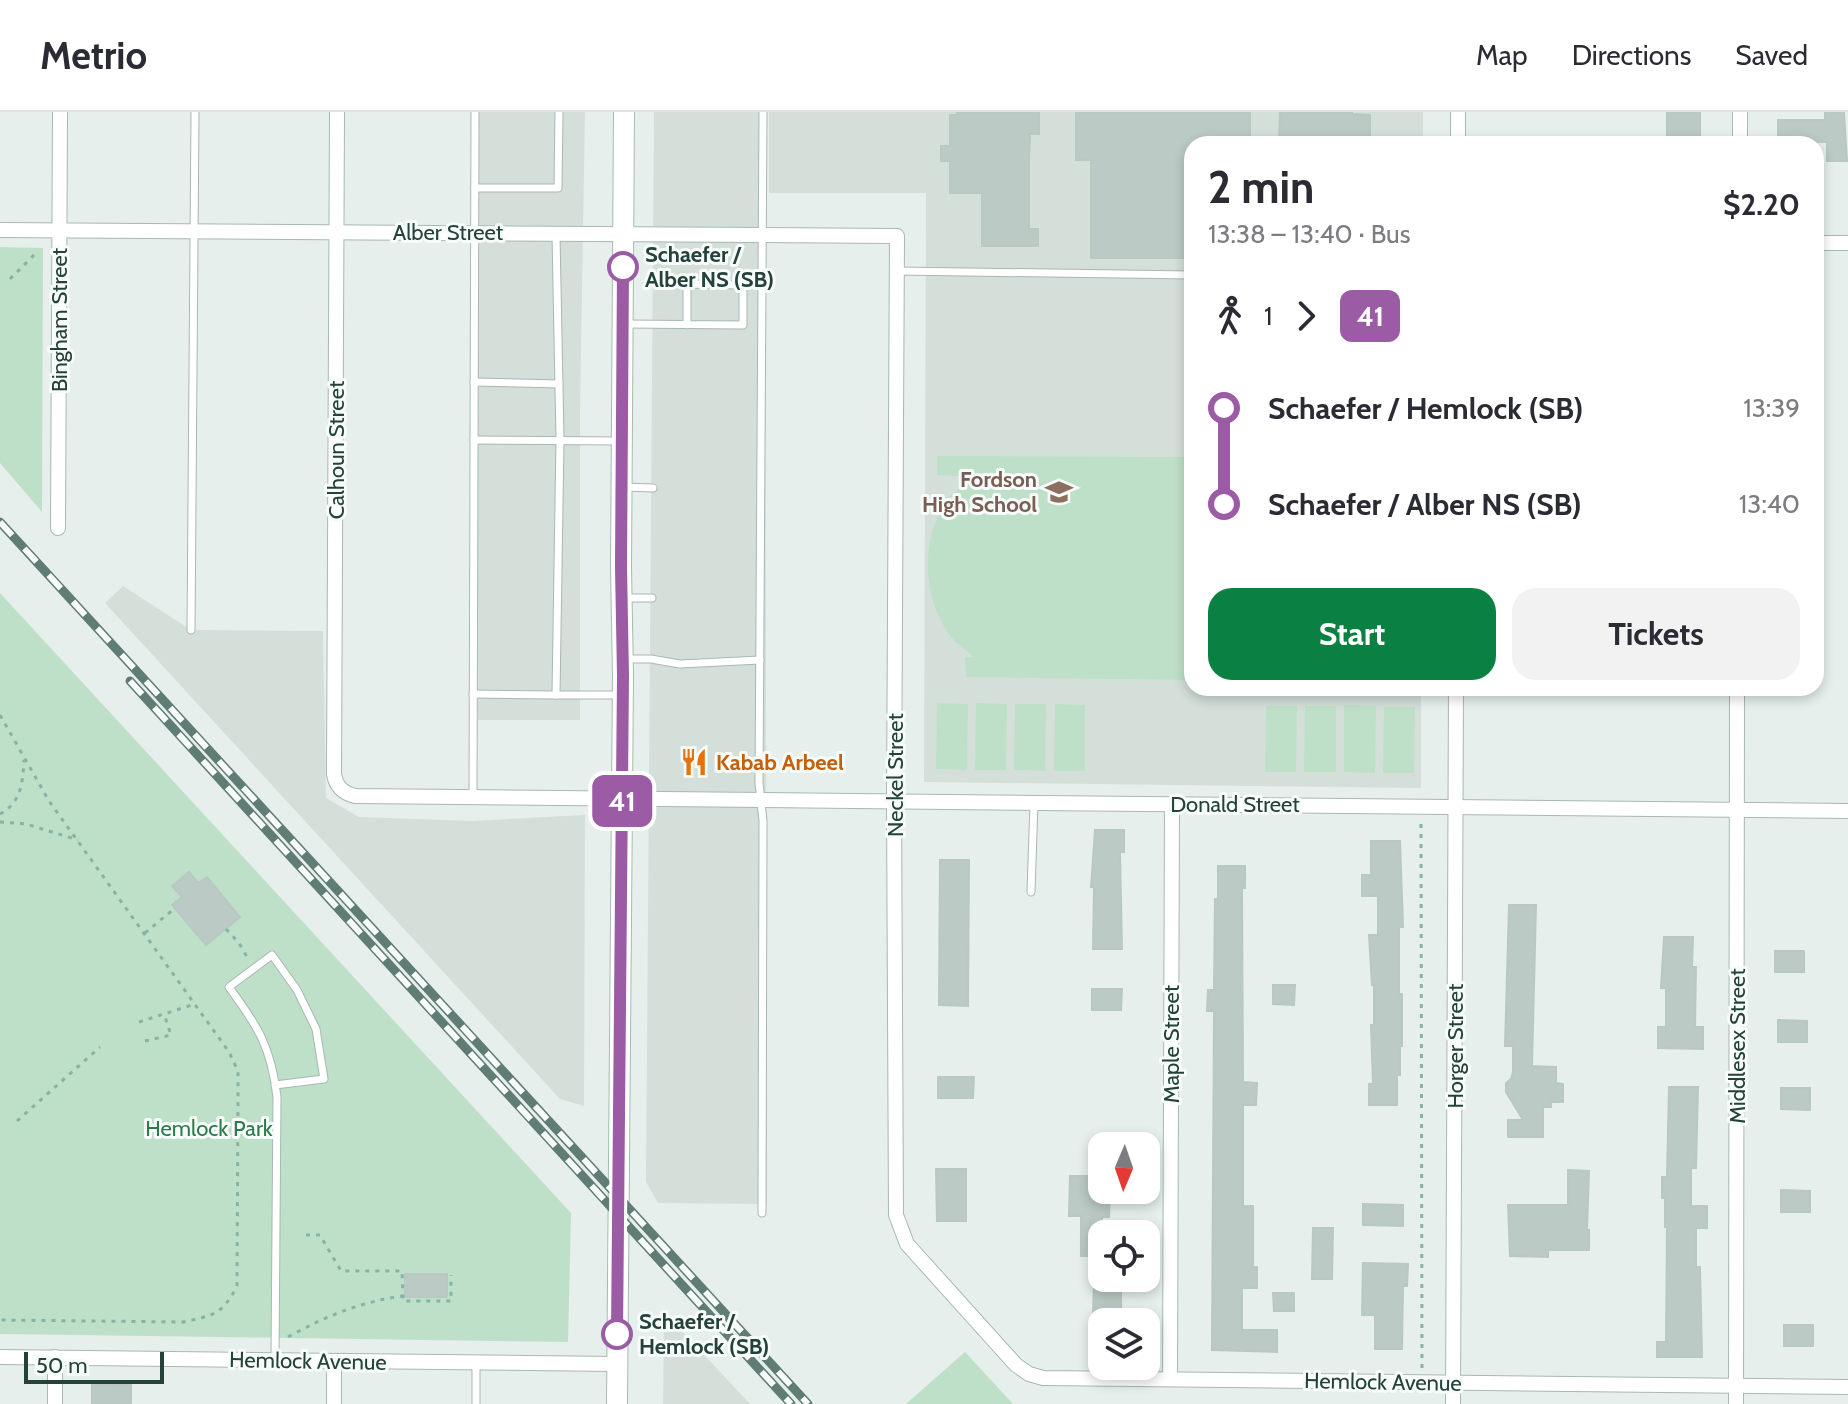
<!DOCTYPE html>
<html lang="en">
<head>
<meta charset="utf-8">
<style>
	:root { --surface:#fff; --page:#f2f2f3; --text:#2b2b33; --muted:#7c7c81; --line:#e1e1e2; --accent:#0b8043 }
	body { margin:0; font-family:Cabin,sans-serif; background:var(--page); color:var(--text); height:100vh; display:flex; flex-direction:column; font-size:30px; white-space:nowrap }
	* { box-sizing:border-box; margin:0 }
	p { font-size:26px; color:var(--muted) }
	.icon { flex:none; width:44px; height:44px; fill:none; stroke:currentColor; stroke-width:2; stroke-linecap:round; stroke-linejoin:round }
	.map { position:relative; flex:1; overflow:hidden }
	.panel { position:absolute; left:1184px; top:24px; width:640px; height:560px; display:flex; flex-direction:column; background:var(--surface); border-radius:24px; box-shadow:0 4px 12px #0003 }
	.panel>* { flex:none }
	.badge { padding:0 16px; border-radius:12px; font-size:28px; line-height:52px }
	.needle { width:52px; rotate:182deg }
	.tools { position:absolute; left:1088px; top:1020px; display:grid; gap:16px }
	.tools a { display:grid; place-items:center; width:72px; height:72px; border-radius:16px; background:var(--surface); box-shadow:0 4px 12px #0003; font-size:40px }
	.scale { position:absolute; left:24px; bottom:20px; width:140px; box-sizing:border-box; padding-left:8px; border:4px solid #24423a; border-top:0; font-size:22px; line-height:28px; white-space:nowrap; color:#24423a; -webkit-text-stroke:6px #f7fbf9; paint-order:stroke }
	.map>.badge { position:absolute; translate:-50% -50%; box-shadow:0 0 0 4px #fff }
	.legs { display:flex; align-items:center; gap:12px; height:88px; padding:0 24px; font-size:26px }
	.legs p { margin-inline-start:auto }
	.overview { display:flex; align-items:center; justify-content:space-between; height:136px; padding:0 24px }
	h1 { font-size:44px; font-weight:700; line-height:60px }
	.button { display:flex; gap:16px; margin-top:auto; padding:16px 24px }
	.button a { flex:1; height:92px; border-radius:24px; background:var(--accent); color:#fff; font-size:32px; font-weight:700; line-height:92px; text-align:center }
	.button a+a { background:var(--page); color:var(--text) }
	ul { padding:0 24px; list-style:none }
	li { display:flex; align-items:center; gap:28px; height:96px; font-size:30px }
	li i { display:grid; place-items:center; width:12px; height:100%; margin:0 10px; background:currentColor }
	li i::after { content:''; width:20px; height:20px; margin:-10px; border:6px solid; border-radius:50%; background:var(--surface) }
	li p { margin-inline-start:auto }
	li:first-child i { background:linear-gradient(#0000 50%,currentColor 0) }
	li:last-child i { background:linear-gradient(currentColor 50%,#0000 0) }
	header { display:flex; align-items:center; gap:48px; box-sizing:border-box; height:112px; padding:0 40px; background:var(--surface); border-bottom:2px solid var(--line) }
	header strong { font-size:38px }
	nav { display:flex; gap:44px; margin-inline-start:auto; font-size:28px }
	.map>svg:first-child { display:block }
	.built { fill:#d4dfda }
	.green { fill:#bfe0c8 }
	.building { fill:#bbcac4; stroke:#b8c9c2; stroke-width:2 }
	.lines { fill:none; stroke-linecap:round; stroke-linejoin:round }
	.lane-casing { stroke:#a8b8b2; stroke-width:9 }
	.street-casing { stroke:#a8b8b2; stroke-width:16 }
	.secondary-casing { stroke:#a4bbb3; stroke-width:22 }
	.path { stroke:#86b3a5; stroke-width:3; stroke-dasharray:4 6; stroke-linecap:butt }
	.lane { stroke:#fff; stroke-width:7 }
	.street { stroke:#fff; stroke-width:14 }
	.secondary { stroke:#fff; stroke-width:20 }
	.rail-casing { stroke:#5f7d75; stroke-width:9 }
	.rail { stroke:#f7fbf9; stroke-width:6; stroke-dasharray:18; stroke-linecap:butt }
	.line-1-casing { stroke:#fff; stroke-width:18 }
	.line-1 { stroke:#9b5ba5; stroke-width:12 }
	.stop-1-dot { fill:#fff; stroke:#9b5ba5; stroke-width:4 }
	.labels { text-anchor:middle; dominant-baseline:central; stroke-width:6; stroke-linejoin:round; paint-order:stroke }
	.street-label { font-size:22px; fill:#24423a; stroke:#f7fbf9 }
	.stop-label { font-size:22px; font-weight:bold; fill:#24423a; stroke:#f7fbf9; text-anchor:start }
	.education-label { font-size:22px; font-weight:bold; fill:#785e54; stroke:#f7fbf9; text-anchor:end }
	.food-label { font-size:22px; font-weight:bold; fill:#c56008; stroke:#f7fbf9; text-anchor:start }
	.park-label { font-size:22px; fill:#2d7a4b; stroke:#f7fbf9 }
</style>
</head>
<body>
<header>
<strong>Metrio</strong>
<nav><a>Map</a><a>Directions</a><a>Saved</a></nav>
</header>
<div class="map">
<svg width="1848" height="1292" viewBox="0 0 1848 1292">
	<rect width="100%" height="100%" fill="#e6efeb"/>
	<g class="built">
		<path d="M477 0H585L580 299V608H478Z"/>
		<path d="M654 0H765L767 1092 658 1091 646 1070Z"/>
		<path d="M769 0H1423V32H1192V576H1421V676L924 670 926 81H769Z"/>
		<path d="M123 474 191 518 323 519 326 686 359 705 472 709 585 703 584 994 560 987 105 491Z"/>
		<path d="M664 1215 679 1216 750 1292H663Z"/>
	</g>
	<g class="green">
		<path d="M0 135 43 136 42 400 0 351Z"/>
		<path d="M937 344 1192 345V568L966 565 965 545H974C967 539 957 532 951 525 922 488 919 424 949 386 956 378 965 372 972 365L937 363Z"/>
		<path d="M0 481 571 1101 568 1230 0 1222Z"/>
		<path d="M937 591 968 592 967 658 936 657Z"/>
		<path d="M976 591 1007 592 1006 658H975Z"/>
		<path d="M1015 592H1046L1045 659 1014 658Z"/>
		<path d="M1055 592 1085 593V659H1054Z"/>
		<path d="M1344 593 1376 594 1375 661 1344 660Z"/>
		<path d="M1266 594H1297L1296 660H1265Z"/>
		<path d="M1305 594H1336V660H1304Z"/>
		<path d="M1384 595H1415L1414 661H1383Z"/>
		<path d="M965 1240 1013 1292H906Z"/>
	</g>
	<g class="building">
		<path d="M957 0H1039V22H1030L1029 48V117H1038V134H982V81H950V49H941V34H950V3H957Z"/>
		<path d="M1076 0H1250V32H1192V146H1091V48H1076Z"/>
		<path d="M1280 0H1352V2L1370 3V32H1279Z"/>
		<rect x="1667" y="0" width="33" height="32"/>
		<path d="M1825 0H1844L1847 49H1827V30L1778 29V8H1825Z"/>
		<path d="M1095 718H1124V740H1120L1122 837H1093L1094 775H1091Z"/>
		<path d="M1371 729H1400L1403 815H1399V882H1402V934H1400V963H1397V993H1369V972H1373L1371 913H1374V873H1372L1369 823H1378V784H1362V763H1371Z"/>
		<path d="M940 748H969L968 894 939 893Z"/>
		<path d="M1218 754H1245V776H1242L1243 970 1257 971 1256 993H1243V1094H1253V1155H1257V1176H1242V1218H1277V1240L1212 1238 1214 899H1207L1208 878H1214L1215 787H1218Z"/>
		<path d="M189 760 198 771 207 765 240 805 206 833 172 793 182 785 172 774Z"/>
		<path d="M1509 793H1536L1532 954 1556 955V971L1563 972V990H1551V995H1543V1025H1508V1008H1523L1506 980V971L1511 967 1513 960V934H1505Z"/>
		<path d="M1664 825H1693L1692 855H1696L1695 915H1703V937L1658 936V915H1666V876H1661Z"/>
		<rect x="1775" y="839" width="29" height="21"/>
		<path d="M1273 873H1295L1294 893 1273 892Z"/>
		<path d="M1092 877H1122L1121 898H1092Z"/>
		<path d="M1778 908 1807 909V930H1778Z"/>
		<path d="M938 965H974L973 986H938Z"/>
		<path d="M1669 975H1698L1696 1056H1691V1094H1707V1116H1696V1155H1700L1702 1245H1657V1230H1666L1667 1115H1665V1086H1662V1065H1667Z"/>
		<path d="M1781 976H1810V998L1781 997Z"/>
		<path d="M936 1057H966V1109H937Z"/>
		<path d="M1568 1058 1589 1059 1587 1118H1589V1138H1548V1145L1510 1144 1508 1093H1568Z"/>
		<path d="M1070 1064H1102V1078H1110L1109 1105H1102V1144H1081V1104H1069Z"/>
		<path d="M1781 1078 1810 1079V1100H1781Z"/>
		<path d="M1363 1092 1403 1093V1114L1363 1113Z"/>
		<path d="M1313 1116H1333L1332 1167H1312Z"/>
		<path d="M1363 1151 1408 1152 1407 1174H1403L1402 1237H1375V1203H1362Z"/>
		<rect x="405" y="1162" width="42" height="23"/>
		<path d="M1094 1166H1121V1206L1093 1205Z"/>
		<path d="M1273 1181H1294V1199H1274Z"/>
		<rect x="1784" y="1213" width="29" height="21"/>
		<path d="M92 1272 131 1273V1292H92Z"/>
	</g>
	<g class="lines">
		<g class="lane-casing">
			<g id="lane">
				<path d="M475 76H558L559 0"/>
				<path d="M556 123 560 327 556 583H619"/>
				<path d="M897 159 1192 163"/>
				<path d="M625 212 743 213V173L687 172V213"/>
				<path d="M474 270 559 272"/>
				<path d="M474 328 620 329"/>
				<path d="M623 375 653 376"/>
				<path d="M623 486H652"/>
				<path d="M191 518 195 0"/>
				<path d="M627 547H651L680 552 760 548"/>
				<path d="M473 582 556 583"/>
				<path d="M473 685 475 0"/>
				<path d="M1031 780 1034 691"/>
				<path d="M762 1101 763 709 759 671 763 0"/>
				<path d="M275 1247 277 985C271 934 258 915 229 875L272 843 297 878 316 917 324 967 275 973"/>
				<path d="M476 1292V1251"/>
			</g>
		</g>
		<g class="street-casing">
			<g id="street">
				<path d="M337 0 334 662C336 675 343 681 355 684L1848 699"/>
				<path d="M1458 0V32"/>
				<path d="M1740 0V32"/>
				<path d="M0 118 897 124 894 690 896 1103 907 1132 1016 1253 1029 1262 1043 1266 1848 1275"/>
				<path d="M1816 131H1848"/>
				<path d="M58 416 60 0"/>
				<path d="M0 1245 616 1252"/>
				<path d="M1170 1267 1172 692"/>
				<path d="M55 1292V1245"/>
				<path d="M334 1292V1249"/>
				<path d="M1453 1292 1456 576"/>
				<path d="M1736 1292 1737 576"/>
			</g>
		</g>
		<g class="secondary-casing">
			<path id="secondary" d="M617 1292 623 564 621 455 624 0"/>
		</g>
		<g class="path">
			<path d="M10 167 38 139"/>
			<path d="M0 603 49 689 229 940 238 959V987L237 1174C222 1203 214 1203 183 1210L0 1208"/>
			<path d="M0 702C21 691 23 670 24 648"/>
			<path d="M0 710 26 712 78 728"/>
			<path d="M1421 712 1422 1256"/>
			<path d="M226 817 239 831 247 845"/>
			<path d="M145 821 175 796"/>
			<path d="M139 910 195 892"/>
			<path d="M145 929 171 923 164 902"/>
			<path d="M17 1009 100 935"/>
			<path d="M306 1123H320L341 1159H402L403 1189H451V1163"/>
			<path d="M288 1225C326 1204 360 1190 403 1184"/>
		</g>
		<use href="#lane" class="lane"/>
		<use href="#street" class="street"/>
		<use href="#secondary" class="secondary"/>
		<g class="rail-casing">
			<g id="rail">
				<path d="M0 410 808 1292"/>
				<path d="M130 569 791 1292"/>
			</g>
		</g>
		<use href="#rail" class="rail"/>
	</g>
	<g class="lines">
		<g class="line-1-casing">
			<path id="line-1" d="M617 1222 623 564 621 455 623 155"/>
		</g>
		<use href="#line-1" class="line-1"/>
	</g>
	<defs>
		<g id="school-bare" transform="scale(2.16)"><path d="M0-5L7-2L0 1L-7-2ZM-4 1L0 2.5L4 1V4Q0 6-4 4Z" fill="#8d6e63" stroke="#f7fbf9" stroke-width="2.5" paint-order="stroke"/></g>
		<g id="restaurant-bare" transform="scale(2.16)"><path d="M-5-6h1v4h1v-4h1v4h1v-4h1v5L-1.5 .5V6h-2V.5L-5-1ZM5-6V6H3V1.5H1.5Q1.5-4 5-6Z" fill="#e8710a" stroke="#f7fbf9" stroke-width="2.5" paint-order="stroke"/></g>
	</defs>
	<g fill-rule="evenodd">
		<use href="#school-bare" x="1059" y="380"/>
		<use href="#restaurant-bare" x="694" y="650"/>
	</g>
	<g class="stop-1-dot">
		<circle cx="623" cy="155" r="14"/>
		<circle cx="617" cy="1222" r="14"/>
	</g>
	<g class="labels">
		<g class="street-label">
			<text x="448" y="120">Alber Street</text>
			<text transform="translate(59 208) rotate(-90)">Bingham Street</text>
			<text transform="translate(336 338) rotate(-90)">Calhoun Street</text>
			<text transform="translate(895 663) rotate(-90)">Neckel Street</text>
			<text x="1235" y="692">Donald Street</text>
			<text transform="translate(1171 932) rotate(-90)">Maple Street</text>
			<text transform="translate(1455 934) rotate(-90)">Horger Street</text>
			<text transform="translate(1737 934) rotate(-90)">Middlesex Street</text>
			<text transform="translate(308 1249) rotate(1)">Hemlock Avenue</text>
			<text transform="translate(1383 1270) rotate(1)">Hemlock Avenue</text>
		</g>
		<g class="stop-label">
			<text x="645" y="142">Schaefer /<tspan x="645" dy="25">Alber NS (SB)</tspan></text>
			<text x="639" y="1209">Schaefer /<tspan x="639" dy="25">Hemlock (SB)</tspan></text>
		</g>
		<g class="education-label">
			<text x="1037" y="367">Fordson<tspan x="1037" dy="25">High School</tspan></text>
		</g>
		<g class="food-label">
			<text x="716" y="650">Kabab Arbeel</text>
		</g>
		<g class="park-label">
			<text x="209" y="1016">Hemlock Park</text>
		</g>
	</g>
</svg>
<div class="tools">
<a><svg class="needle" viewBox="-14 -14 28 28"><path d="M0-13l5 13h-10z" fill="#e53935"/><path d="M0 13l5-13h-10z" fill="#7c7c81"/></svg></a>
<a><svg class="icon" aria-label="locate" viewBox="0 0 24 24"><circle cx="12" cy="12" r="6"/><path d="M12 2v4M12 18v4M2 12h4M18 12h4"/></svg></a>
<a><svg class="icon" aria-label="layers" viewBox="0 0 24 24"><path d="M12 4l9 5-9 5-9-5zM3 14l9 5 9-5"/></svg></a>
</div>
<div class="scale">50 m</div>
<b class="badge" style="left:622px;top:689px;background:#9b5ba5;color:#fff">41</b>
<section class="panel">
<div class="overview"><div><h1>2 min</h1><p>13:38 – 13:40 · Bus</p></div><b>$2.20</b></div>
<div class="legs"><svg class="icon" aria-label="walk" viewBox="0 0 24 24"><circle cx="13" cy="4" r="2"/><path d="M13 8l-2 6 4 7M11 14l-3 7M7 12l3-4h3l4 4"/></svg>1<svg class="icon" aria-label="forward" viewBox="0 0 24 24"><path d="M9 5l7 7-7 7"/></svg><b class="badge" style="background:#9b5ba5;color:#fff">41</b></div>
<ul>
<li><i style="color:#9b5ba5"></i><b>Schaefer / Hemlock (SB)</b><p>13:39</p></li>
<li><i style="color:#9b5ba5"></i><b>Schaefer / Alber NS (SB)</b><p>13:40</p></li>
</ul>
<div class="button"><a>Start</a><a>Tickets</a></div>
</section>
</div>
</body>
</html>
